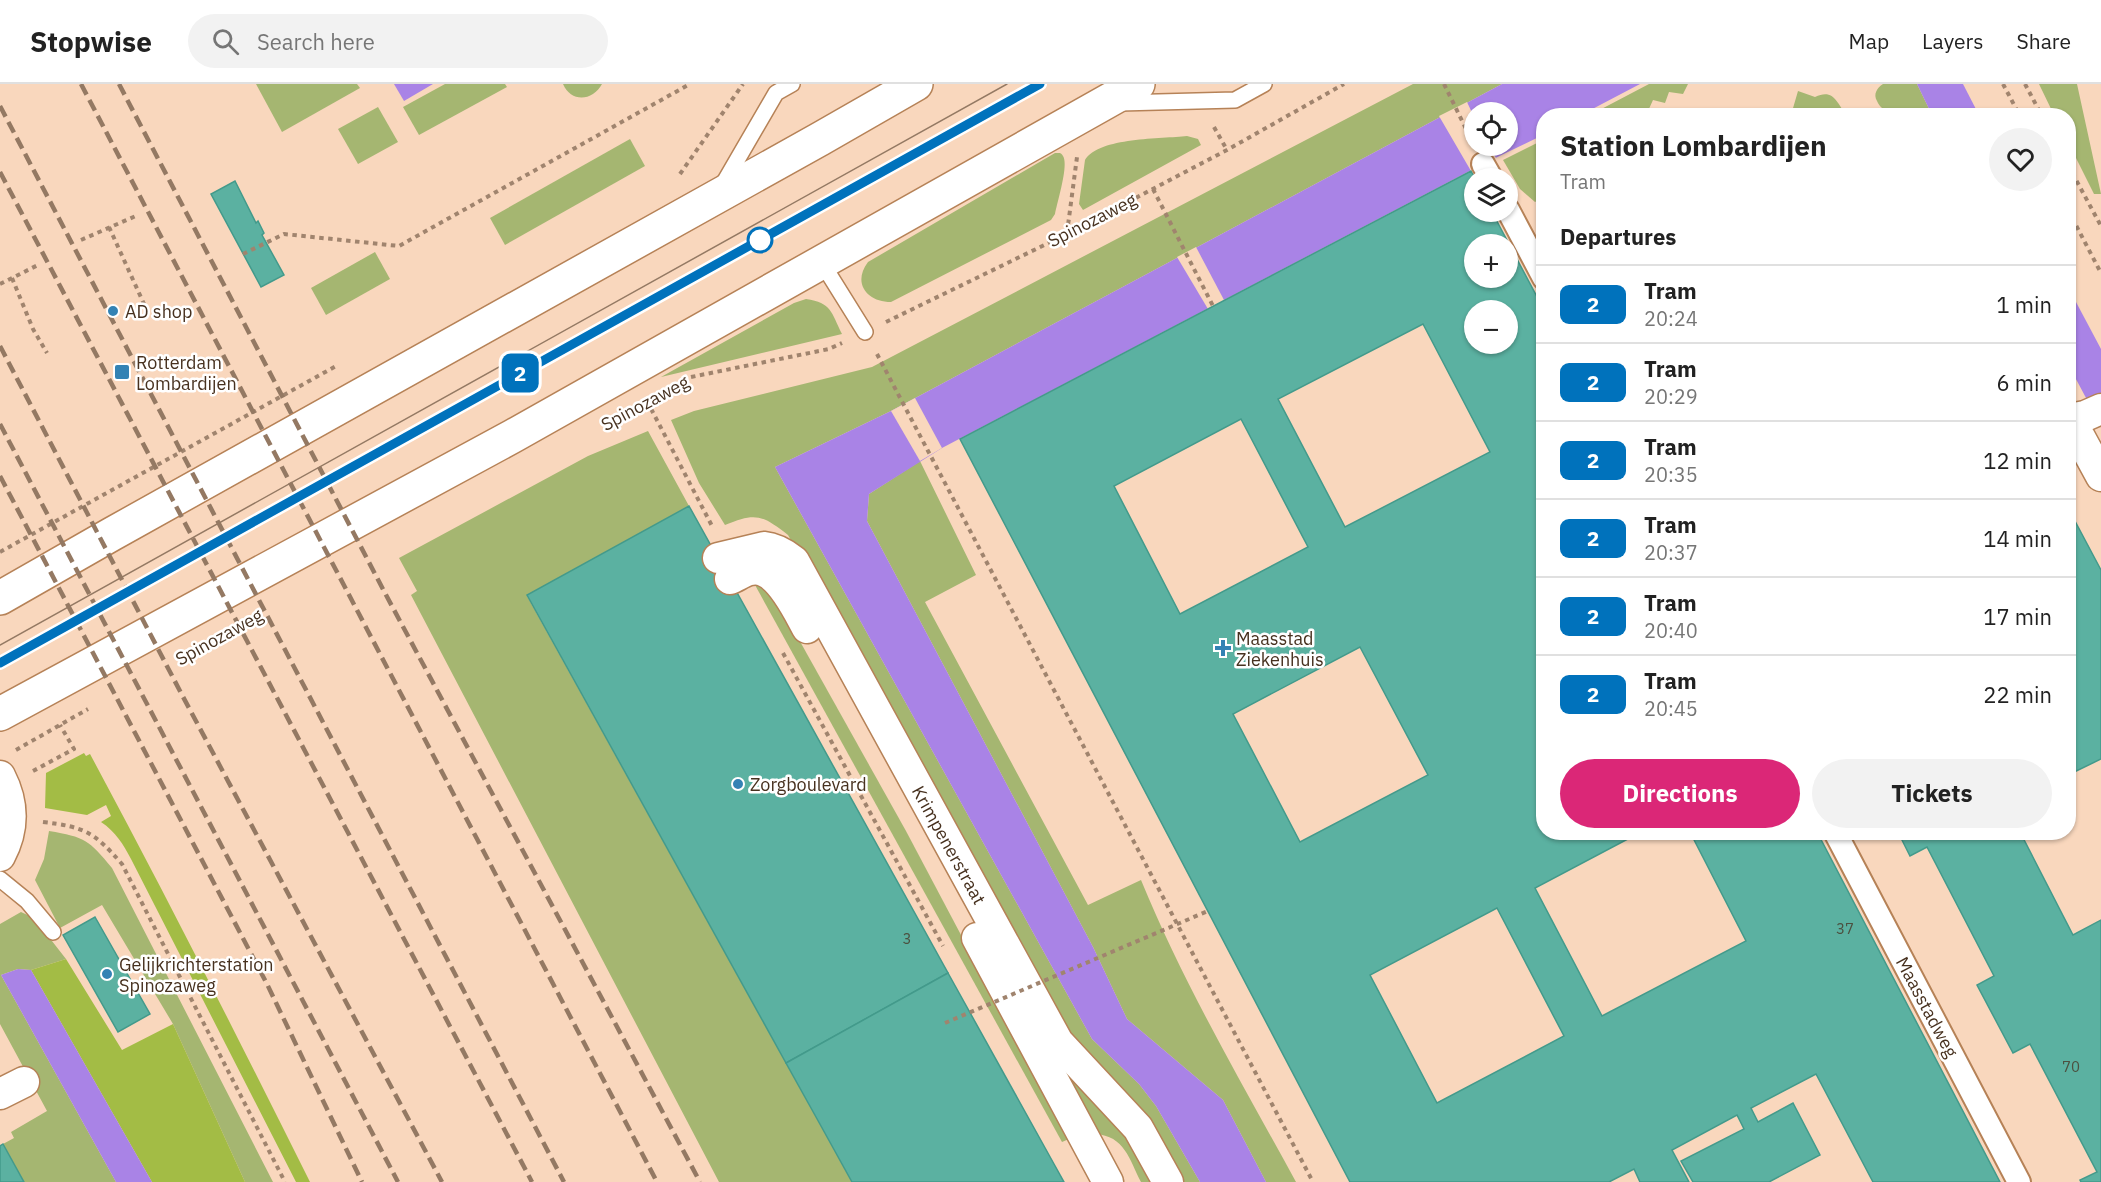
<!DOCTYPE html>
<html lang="en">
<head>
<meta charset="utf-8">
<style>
	:root { --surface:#fff; --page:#f2f2f2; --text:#222; --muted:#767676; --line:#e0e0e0; --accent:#db2777 }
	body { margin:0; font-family:"IBM Plex Sans",sans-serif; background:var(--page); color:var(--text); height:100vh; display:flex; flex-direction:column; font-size:22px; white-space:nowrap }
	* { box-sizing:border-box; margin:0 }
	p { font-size:20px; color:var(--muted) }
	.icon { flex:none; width:33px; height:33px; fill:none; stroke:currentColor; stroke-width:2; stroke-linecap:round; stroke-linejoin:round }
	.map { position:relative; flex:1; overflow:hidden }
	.side { position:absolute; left:1536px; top:24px; width:540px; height:732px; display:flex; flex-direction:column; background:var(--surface); border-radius:24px; box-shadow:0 2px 4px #0004 }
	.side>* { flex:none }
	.badge { padding:0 12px; border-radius:9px; font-size:21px; line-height:39px }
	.buttons { position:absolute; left:1464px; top:18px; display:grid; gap:12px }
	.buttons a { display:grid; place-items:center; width:54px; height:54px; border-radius:50%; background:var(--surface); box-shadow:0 2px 4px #0004; font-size:30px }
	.map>.badge { position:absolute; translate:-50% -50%; box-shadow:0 0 0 3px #fff }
	h2 { padding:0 24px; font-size:22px; line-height:54px }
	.round { display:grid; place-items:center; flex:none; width:63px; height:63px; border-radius:32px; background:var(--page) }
	.headline { display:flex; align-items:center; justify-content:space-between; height:102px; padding:0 24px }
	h1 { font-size:28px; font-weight:800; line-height:45px }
	.cta { display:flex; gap:12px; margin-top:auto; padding:12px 24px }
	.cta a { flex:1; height:69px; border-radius:36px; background:var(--accent); color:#fff; font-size:24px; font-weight:800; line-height:69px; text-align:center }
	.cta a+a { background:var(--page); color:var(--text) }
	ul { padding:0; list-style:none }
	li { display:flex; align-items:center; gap:18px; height:78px; padding:0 24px; border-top:2px solid var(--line) }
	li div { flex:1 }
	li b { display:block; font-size:22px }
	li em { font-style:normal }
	li .badge { min-width:66px; font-weight:700; text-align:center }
	header { display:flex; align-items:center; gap:36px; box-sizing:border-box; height:84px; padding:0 30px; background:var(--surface); border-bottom:2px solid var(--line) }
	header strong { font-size:28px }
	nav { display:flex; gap:33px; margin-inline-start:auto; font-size:21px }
	.search { width:420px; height:54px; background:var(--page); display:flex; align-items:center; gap:15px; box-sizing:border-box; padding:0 21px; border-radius:33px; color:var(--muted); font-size:22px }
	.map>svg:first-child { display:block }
	.green { fill:#a5b671 }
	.forest { fill:#a3bc45 }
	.water { fill:#a983e6; fill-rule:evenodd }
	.pier { fill:#f9d7bd }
	.building { fill:#5bb1a1; stroke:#439a8b; stroke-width:1.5; fill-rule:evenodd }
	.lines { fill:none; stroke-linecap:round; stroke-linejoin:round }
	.service-casing { stroke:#b68257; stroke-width:18 }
	.pedestrian-casing { stroke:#b68257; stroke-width:26 }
	.minor-casing { stroke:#b68257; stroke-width:33 }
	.secondary-casing { stroke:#b68257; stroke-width:36 }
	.path { stroke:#a0846e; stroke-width:4; stroke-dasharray:4.5 4.5; stroke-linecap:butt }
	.service { stroke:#fff; stroke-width:15 }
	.pedestrian { stroke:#fff; stroke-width:22 }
	.minor { stroke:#fff; stroke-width:30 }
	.secondary { stroke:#fff; stroke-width:33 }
	.tram { stroke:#947963; stroke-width:1.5 }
	.rail { stroke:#947963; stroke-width:4.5; stroke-dasharray:12 6; stroke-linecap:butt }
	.path-bridge { stroke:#a0846e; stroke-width:4; stroke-dasharray:4.5 4.5; stroke-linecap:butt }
	.line-casing { stroke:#fff; stroke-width:14 }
	.line { stroke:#0072bc; stroke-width:9 }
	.stop-dot { fill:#fff; stroke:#0072bc; stroke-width:3 }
	.poi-dot { fill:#3382b4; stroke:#fff; stroke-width:2 }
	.labels { text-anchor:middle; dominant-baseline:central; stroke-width:5; stroke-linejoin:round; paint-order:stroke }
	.number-label { font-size:15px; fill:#4c5140 }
	.street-label { font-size:18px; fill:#47311f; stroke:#fff }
	.poi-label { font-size:18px; fill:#47311f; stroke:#fff; text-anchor:start }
</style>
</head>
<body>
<header>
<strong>Stopwise</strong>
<div class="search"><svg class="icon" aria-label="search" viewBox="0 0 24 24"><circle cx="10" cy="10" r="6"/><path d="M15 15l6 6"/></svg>Search here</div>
<nav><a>Map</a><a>Layers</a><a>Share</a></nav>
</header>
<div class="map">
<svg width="2101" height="1098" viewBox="0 0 2101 1098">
	<rect width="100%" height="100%" fill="#f9d7bd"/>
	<g class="green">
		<path d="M256 0H357L360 4 282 48Z"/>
		<path d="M445 0H505L507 3 419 51 403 23Z"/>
		<path d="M563 0H602C593 17 571 19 563 0Z"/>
		<path d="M1413 0H1502L891 327 775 383 1092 955 1139 1000 1156 1022 1200 1098H1177L1065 951 942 726 788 451C762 431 756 428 725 441L699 399 671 336 694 327 872 283Z"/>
		<path d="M1649 0H1688L1683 10 1669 8 1665 19 1653 16 1648 27 1635 25 1632 31H1590Z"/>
		<path d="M1883 0H1917L1932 31C1916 31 1885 36 1877 17 1873 10 1877 4 1883 0Z"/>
		<path d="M2039 0H2077L2101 110H2094L2069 60 2068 32 2054 31Z"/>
		<path d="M1798 7 1815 13C1833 4 1837 18 1846 31H1791Z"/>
		<path d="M378 23 398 58 358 80 338 45Z"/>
		<path d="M1187 52 1198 55 1201 61 1083 126 1079 120 1085 76C1099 53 1162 55 1187 52Z"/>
		<path d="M630 55 645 82 505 161 490 134Z"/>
		<path d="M1543 56V114L1535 118 1520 105 1503 76Z"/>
		<path d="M1055 69C1059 69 1061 68 1063 72 1069 81 1057 118 1055 130L1051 136 891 218C867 218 852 199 868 178Z"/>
		<path d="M375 168 390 195 326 231 311 204Z"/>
		<path d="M806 215C832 219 831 228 842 250L661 293 794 219Z"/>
		<path d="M648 347 689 422 527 512 852 1098H719L411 511 417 507 399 474 588 372Z"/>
		<path d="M920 377 976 491 925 518 1088 821 1141 796C1184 901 1242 999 1296 1098H1266L1223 1016 1127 935 1093 863 867 437 869 410Z"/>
		<path d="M759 499 769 502 906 747 1069 1055 1062 1058 755 501Z"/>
		<path d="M49 747C85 753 89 756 112 784L273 1098H245L173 940 102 821 60 844 35 796 44 775Z"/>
		<path d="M21 828 34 834 66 875 31 886 18 885 1 891 116 1098H24L3 1060 14 1054 11 1048 47 1027 0 940V840Z"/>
		<path d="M1057 971 1119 1036 1153 1098H1141C1129 1075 1125 1052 1095 1050Z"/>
	</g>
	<g class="forest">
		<path d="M84 669 86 672 90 670C166 811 238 954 310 1098H296L131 775C123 760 116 748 101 738L111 732 106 721 87 731 45 724 46 689Z"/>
		<path d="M66 875 122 966 173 940 245 1098H152L31 886Z"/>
	</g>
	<g class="water">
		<path d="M394 0H433L404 17Z"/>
		<path d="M1502 0H1640L1581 31 1544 32 1543 51 1483 80 942 364 869 410 867 437 1093 863 1127 935 1223 1016 1266 1098H1200L1156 1022 1139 1000 1092 955 775 383 891 327ZM1474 28H1508V62H1474Z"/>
		<path d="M1917 0H1963L1979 31H1932Z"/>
		<path d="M2068 203 2101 265V342L2069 282Z"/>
		<path d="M18 885 31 886 152 1098H116L1 891Z"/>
	</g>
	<g class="pier">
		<path d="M1467 18 1474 33V62H1489L1496 74 1471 87 1439 32Z"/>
		<path d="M1196 163 1224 216 1208 225 1177 173Z"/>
		<path d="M915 314 942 364 920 377 891 327Z"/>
	</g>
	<g class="building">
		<path d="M1471 87 1475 94 1474 128H1492L1544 226V748H1641L1535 804 1602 932 1746 857 1690 748H1817L2000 1098H1873L1816 990 1751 1024 1758 1038 1793 1019 1820 1071 1769 1098H1693L1681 1077 1744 1045 1737 1031 1672 1066 1689 1098H1640L1634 1085 1609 1098H1350L960 355ZM1474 160H1508V194H1474ZM1474 226H1508V260H1474ZM1423 240 1490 368 1345 443 1278 315ZM1241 335 1308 463 1180 530 1114 402ZM1360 563 1428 691 1300 758 1233 630ZM1497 824 1564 952 1437 1019 1370 891Z"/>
		<path d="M235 97 256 139 258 137 264 149 262 151 284 191 261 203 211 110Z"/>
		<path d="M689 422 948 889 786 979 527 511Z"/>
		<path d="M2068 424 2101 486V675L2068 691Z"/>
		<path d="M1898 748H2020L2073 851 2101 836V1098H2081L2080 1096 2097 1088 2030 960 2013 969 1977 901 1994 892 1927 763 1910 772Z"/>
		<path d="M95 833 150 930 118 948 63 851Z"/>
		<path d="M948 889 1054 1080 1064 1098H852L816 1033 786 979Z"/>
		<path d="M3 1060 24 1098H0V1062Z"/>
	</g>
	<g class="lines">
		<g class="service-casing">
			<g id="service">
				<path d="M1120 19 1235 16 1264 0"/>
				<path d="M722 102 776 9 792 0"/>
				<path d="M822 179 865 248"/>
				<path d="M0 795 27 817 53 848"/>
			</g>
		</g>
		<g class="pedestrian-casing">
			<g id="pedestrian">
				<path d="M1483 80 1491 94"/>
				<path d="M1508 126 1544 194"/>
				<path d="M1835 748 2019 1098"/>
			</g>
		</g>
		<g class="minor-casing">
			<g id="minor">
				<path d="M2101 325 2085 332 2070 335 2101 392"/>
				<path d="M718 474 764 463C775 464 785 470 794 477L1058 958 1138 1044 1168 1098"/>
				<path d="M730 495C736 493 744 487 751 486 777 481 797 526 807 544"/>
				<path d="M0 692C14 719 15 744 0 772"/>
				<path d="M977 854 1108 1098"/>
				<path d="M0 1010 24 998"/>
			</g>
		</g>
		<g class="secondary-casing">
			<g id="secondary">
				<path d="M0 514 112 450 820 55 916 0"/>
				<path d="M0 630 513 352 1138 0"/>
			</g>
		</g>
		<g class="path">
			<path d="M1444 0 1471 55"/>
			<path d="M2003 0 2020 32"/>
			<path d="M2025 0 2042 32"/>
			<path d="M1214 43 1227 66"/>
			<path d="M2068 81 2101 142"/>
			<path d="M680 90 743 0"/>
			<path d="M1153 105 1213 222"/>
			<path d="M2068 126 2101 189"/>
			<path d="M109 143 144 220"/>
			<path d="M1067 149 1077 73"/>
			<path d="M81 156 138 131"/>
			<path d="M243 170 284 150 399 162 690 0"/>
			<path d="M12 194 33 245 47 269"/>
			<path d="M0 200 40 180"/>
			<path d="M886 238 1067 150 1227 66 1344 0"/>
			<path d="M877 270 1313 1098"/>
			<path d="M691 293 829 265 842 259"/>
			<path d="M647 317 712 442"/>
			<path d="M0 468 338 281"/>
			<path d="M783 569 943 862"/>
			<path d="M16 666 88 625"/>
			<path d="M33 687 74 665 60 641"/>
			<path d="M43 738C85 743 94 748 122 780L285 1098"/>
		</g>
		<use href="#service" class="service"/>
		<use href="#pedestrian" class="pedestrian"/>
		<use href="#minor" class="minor"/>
		<use href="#secondary" class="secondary"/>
		<g class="tram">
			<path d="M0 561 1007 0"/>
			<path d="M0 579 1040 0"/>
		</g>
		<g class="rail">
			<path d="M81 0 657 1098"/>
			<path d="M119 0 385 509 700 1098"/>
			<path d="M0 22 564 1098"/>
			<path d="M0 88 532 1098"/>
			<path d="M0 262 181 609 442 1098"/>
			<path d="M0 340 398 1098"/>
			<path d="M0 392 267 900 362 1098"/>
		</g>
		<path class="path-bridge" d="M945 939 1208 827"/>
	</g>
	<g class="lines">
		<g class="line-casing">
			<path id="line" d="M0 579 1040 0"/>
		</g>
		<use href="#line" class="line"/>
	</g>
	<circle class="stop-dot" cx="760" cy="156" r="12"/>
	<g class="poi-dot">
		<circle cx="113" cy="227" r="6"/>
		<rect x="114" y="280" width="16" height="16" rx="3"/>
		<path d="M1220 555h6v6h6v6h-6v6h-6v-6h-6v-6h6z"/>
		<circle cx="738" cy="700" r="6"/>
		<circle cx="107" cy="890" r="6"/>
	</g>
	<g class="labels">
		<g class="number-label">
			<text x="1845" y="844">37</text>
			<text x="907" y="854">3</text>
			<text x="2071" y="982">70</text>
		</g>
		<g class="street-label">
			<text transform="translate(1092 136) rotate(-27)">Spinozaweg</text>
			<text transform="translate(645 319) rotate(-28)">Spinozaweg</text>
			<text transform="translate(219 553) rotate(-29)">Spinozaweg</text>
			<text transform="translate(949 761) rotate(61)">Krimpenerstraat</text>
			<text transform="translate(1927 923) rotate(62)">Maasstadweg</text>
		</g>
		<g class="poi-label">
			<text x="125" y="227">AD shop</text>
			<text x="136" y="278">Rotterdam<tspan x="136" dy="21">Lombardijen</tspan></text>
			<text x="1236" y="554">Maasstad<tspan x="1236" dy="21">Ziekenhuis</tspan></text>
			<text x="750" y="700">Zorgboulevard</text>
			<text x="119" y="880">Gelijkrichterstation<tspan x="119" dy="21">Spinozaweg</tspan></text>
		</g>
	</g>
</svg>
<div class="buttons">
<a><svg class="icon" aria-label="locate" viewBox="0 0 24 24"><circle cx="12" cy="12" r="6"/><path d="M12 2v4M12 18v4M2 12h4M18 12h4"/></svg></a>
<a><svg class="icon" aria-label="layers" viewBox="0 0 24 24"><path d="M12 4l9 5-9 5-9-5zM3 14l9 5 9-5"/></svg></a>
<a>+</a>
<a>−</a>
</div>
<b class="badge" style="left:520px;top:289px;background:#0072bc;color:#fff">2</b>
<section class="side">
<div class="headline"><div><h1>Station Lombardijen</h1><p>Tram</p></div><a class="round"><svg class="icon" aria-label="heart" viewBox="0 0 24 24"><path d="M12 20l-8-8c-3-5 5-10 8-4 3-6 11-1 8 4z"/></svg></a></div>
<h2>Departures</h2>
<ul>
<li><span class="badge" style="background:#0072bc;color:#fff">2</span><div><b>Tram</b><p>20:24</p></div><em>1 min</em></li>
<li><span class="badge" style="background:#0072bc;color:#fff">2</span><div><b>Tram</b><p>20:29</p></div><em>6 min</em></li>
<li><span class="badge" style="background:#0072bc;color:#fff">2</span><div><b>Tram</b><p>20:35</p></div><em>12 min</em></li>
<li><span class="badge" style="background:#0072bc;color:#fff">2</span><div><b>Tram</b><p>20:37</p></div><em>14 min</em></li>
<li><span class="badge" style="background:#0072bc;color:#fff">2</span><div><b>Tram</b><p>20:40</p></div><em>17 min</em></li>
<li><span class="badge" style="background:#0072bc;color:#fff">2</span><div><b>Tram</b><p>20:45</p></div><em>22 min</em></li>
</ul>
<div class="cta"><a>Directions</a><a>Tickets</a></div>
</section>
</div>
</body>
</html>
